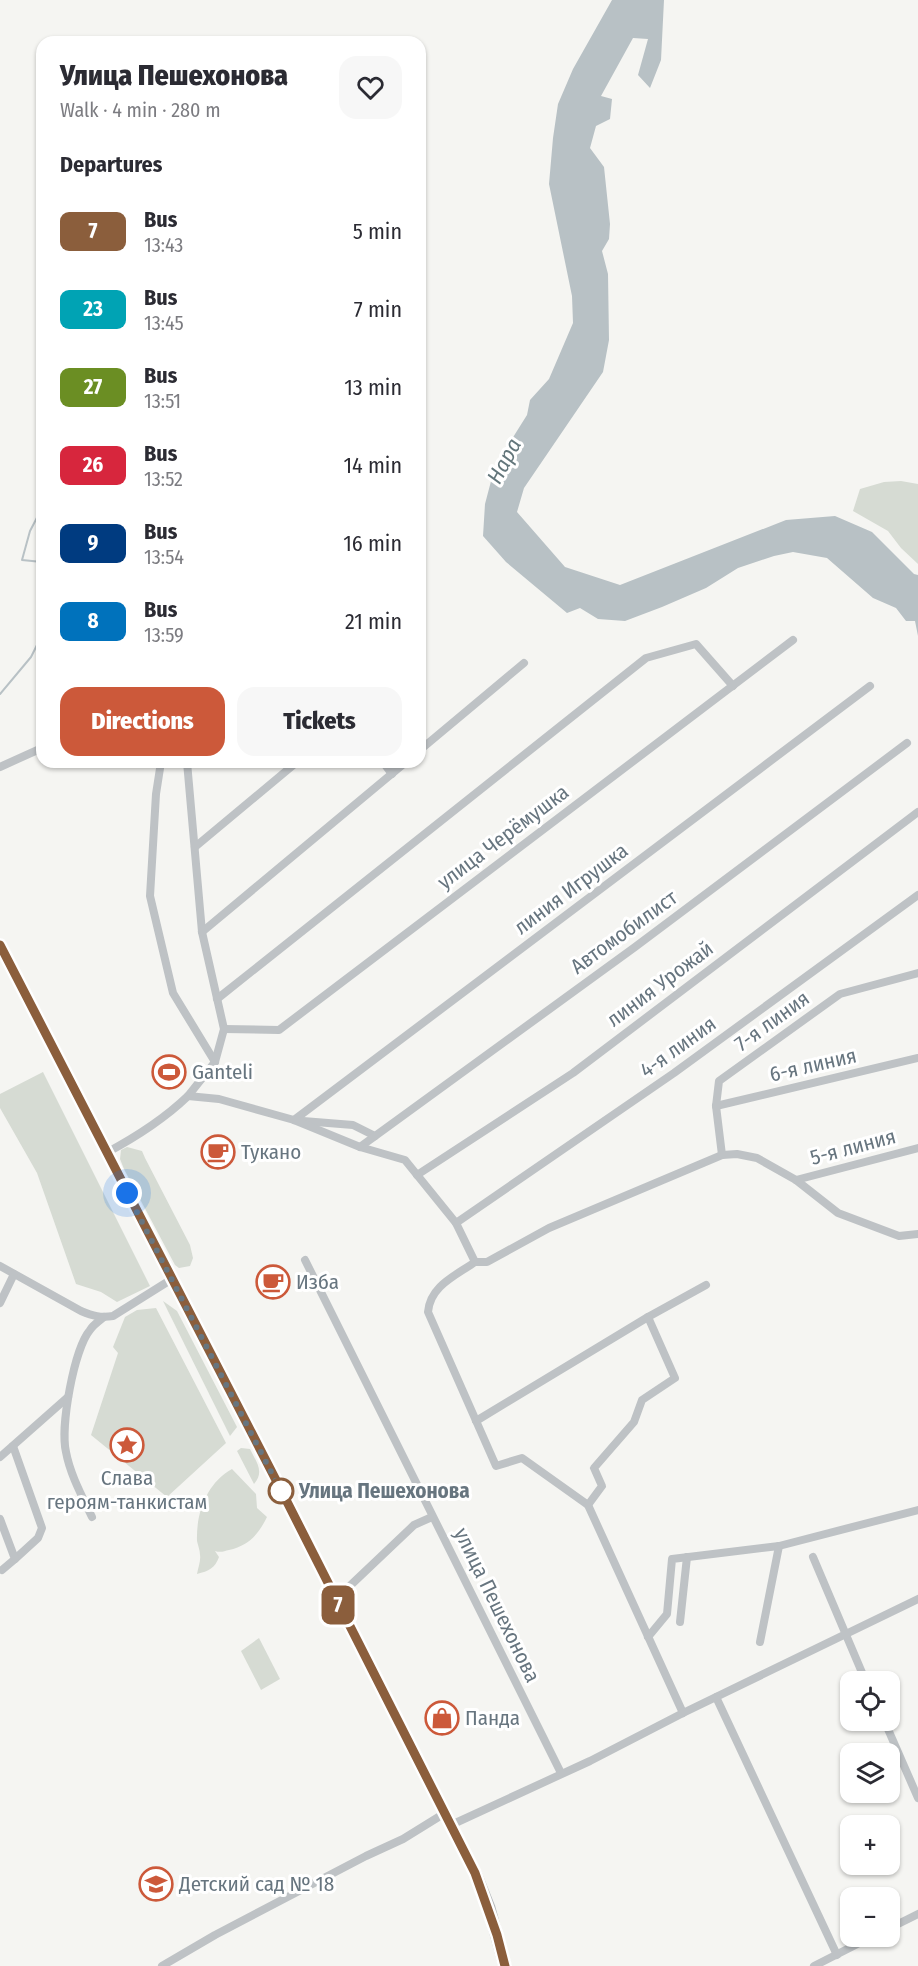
<!DOCTYPE html>
<html lang="en">
<head>
<meta charset="utf-8">
<style>
	:root { --surface:#fff; --page:#f7f7f7; --text:#2b2b33; --muted:#7c7c81; --accent:#cc593a }
	body { margin:0; font-family:"Fira Sans Condensed",sans-serif; background:var(--page); color:var(--text); height:100vh; display:flex; flex-direction:column; font-size:22px; white-space:nowrap }
	* { box-sizing:border-box; margin:0 }
	p { font-size:20px; color:var(--muted) }
	.icon { flex:none; width:33px; height:33px; fill:none; stroke:currentColor; stroke-width:2; stroke-linecap:round; stroke-linejoin:round }
	.map { position:relative; flex:1; overflow:hidden }
	.sheet { position:absolute; left:36px; top:36px; width:390px; height:732px; display:flex; flex-direction:column; background:var(--surface); border-radius:18px; box-shadow:0 2px 4px #0004 }
	.sheet>* { flex:none }
	.badge { padding:0 12px; border-radius:9px; font-size:21px; line-height:39px }
	.tools { position:absolute; left:840px; top:1671px; display:grid; gap:12px }
	.tools a { display:grid; place-items:center; width:60px; height:60px; border-radius:12px; background:var(--surface); box-shadow:0 2px 4px #0004; font-size:30px }
	.you { position:absolute; width:30px; height:30px; margin:-15px; border:4px solid #fff; border-radius:50%; background:#1a73e8; box-shadow:0 0 0 9px #1a73e833 }
	.map>.badge { position:absolute; translate:-50% -50%; box-shadow:0 0 0 3px #fff }
	h2 { padding:0 24px; font-size:22px; line-height:54px }
	.round { display:grid; place-items:center; flex:none; width:63px; height:63px; border-radius:18px; background:var(--page) }
	.head { display:flex; align-items:center; justify-content:space-between; height:102px; padding:0 24px }
	h1 { font-size:28px; font-weight:800; line-height:45px }
	.action { display:flex; gap:12px; margin-top:auto; padding:12px 24px }
	.action a { flex:1; height:69px; border-radius:18px; background:var(--accent); color:#fff; font-size:24px; font-weight:800; line-height:69px; text-align:center }
	.action a+a { background:var(--page); color:var(--text) }
	ul { padding:0; list-style:none }
	li { display:flex; align-items:center; gap:18px; height:78px; padding:0 24px }
	li div { flex:1 }
	li b { display:block; font-size:22px }
	li em { font-style:normal }
	li .badge { min-width:66px; font-weight:700; text-align:center }
	.map>svg:first-child { display:block }
	.green { fill:#d6dbd3 }
	.water { fill:#b8c1c5 }
	.lines { fill:none; stroke-linecap:round; stroke-linejoin:round }
	.stream { stroke:#b8c1c5; stroke-width:2 }
	.major-casing { stroke:#b2b6b9; stroke-width:13 }
	.minor { stroke:#bec2c5; stroke-width:8 }
	.major { stroke:#fff; stroke-width:10 }
	.line-casing { stroke:#fff; stroke-width:14 }
	.line { stroke:#8b5e3c; stroke-width:9 }
	.walk { stroke:#67757f; stroke-width:6; stroke-dasharray:0 10.8 }
	.stop-dot { fill:#fff; stroke:#8b5e3c; stroke-width:3 }
	.labels { text-anchor:middle; dominant-baseline:central; stroke-width:6; stroke-linejoin:round; paint-order:stroke }
	.street-label { font-size:21px; fill:#67757f; stroke:#fff }
	.poi-label { font-size:21px; fill:#67757f; stroke:#fff; text-anchor:start }
	.stop-label { font-size:21px; font-weight:bold; fill:#67757f; stroke:#fff; text-anchor:start }
	.water-label { font-size:22px; font-style:italic; fill:#63767b; stroke:#fff }
</style>
</head>
<body>
<div class="map">
<svg width="918" height="1966" viewBox="0 0 918 1966">
	<rect width="100%" height="100%" fill="#f5f5f2"/>
	<g class="green">
		<path d="M901 481 918 484V564L901 548 888 531 853 511 860 489 884 482Z"/>
		<path d="M43 1072 150 1286 117 1302 101 1292 76 1284 37 1173 0 1108V1094Z"/>
		<path d="M127 1147 142 1151 145 1158 190 1245 193 1258 190 1266 179 1268 175 1265 124 1169 120 1159 121 1150Z"/>
		<path d="M163 1301 177 1311 237 1427 230 1436Z"/>
		<path d="M156 1308 226 1443 167 1497 91 1435 118 1353 113 1347 125 1317 137 1310Z"/>
		<path d="M241 1448 250 1449C256 1462 265 1471 254 1484L237 1451Z"/>
		<path d="M232 1469 256 1494 257 1508 267 1517C258 1535 249 1545 229 1550 224 1551 221 1553 215 1551L219 1557C215 1568 209 1571 197 1574 198 1568 201 1561 200 1555 200 1550 198 1546 197 1541 196 1512 207 1483 232 1469Z"/>
		<path d="M259 1638 280 1679 261 1690 241 1651Z"/>
	</g>
	<path class="water" d="M612 0H664L661 60 650 88 638 75 648 39 633 38 601 96 612 99 610 119 596 126 590 148 604 167 610 224 609 239 602 251 608 274 609 340 603 372 524 488 517 512 565 567 620 585 786 520 835 516 872 532 914 574 918 575V636L915 621H906L896 608 873 598 827 558 793 552 774 556 738 568 706 588 662 607 625 621 598 619 580 608 567 613 506 562 483 536 485 504 495 466 527 415 530 400 549 379 573 323 572 296 549 184 553 138 558 104 573 69Z"/>
	<g class="lines">
		<g class="stream">
			<path d="M42 508 30 531 22 560 42 562"/>
			<path d="M0 694 31 657 42 635"/>
		</g>
		<g class="major-casing">
			<path id="major" d="M0 945 277 1482 475 1873 489 1908 505 1966"/>
		</g>
		<g class="minor">
			<path d="M420 750 524 663"/>
			<path d="M161 762 156 794 150 896 173 993 215 1062"/>
			<path d="M187 762 202 932 224 1029 215 1062 188 1096"/>
			<path d="M383 762 392 774"/>
			<path d="M0 767 42 748"/>
			<path d="M195 847 297 762"/>
			<path d="M202 932 406 762"/>
			<path d="M217 999 646 658 696 644 733 686"/>
			<path d="M224 1029 279 1030 793 640"/>
			<path d="M716 1106 918 1058"/>
			<path d="M294 1120 870 686"/>
			<path d="M303 1121 353 1125 375 1136"/>
			<path d="M360 1147 635 947 907 743"/>
			<path d="M106 1153C136 1137 163 1120 188 1096L219 1099 294 1120 360 1147 405 1160 456 1223 475 1262H487L549 1228 722 1155 737 1154 757 1158 796 1180 838 1213 899 1236 918 1234"/>
			<path d="M722 1155 716 1106 719 1081 840 994 918 973"/>
			<path d="M417 1175 573 1073 918 812"/>
			<path d="M796 1180 918 1148"/>
			<path d="M456 1223 674 1073 918 895"/>
			<path d="M305 1260 561 1773"/>
			<path d="M475 1262C455 1276 430 1286 428 1312L496 1466 522 1458 588 1505 683 1713"/>
			<path d="M0 1266 81 1311C93 1316 101 1318 113 1316L172 1279"/>
			<path d="M0 1303 14 1274"/>
			<path d="M476 1421 648 1317 706 1285"/>
			<path d="M13 1446 42 1528 38 1538 15 1559"/>
			<path d="M0 1457 68 1397"/>
			<path d="M588 1505 602 1486 594 1468 634 1422 642 1400 675 1378 648 1317"/>
			<path d="M92 1517C82 1496 70 1474 66 1452 60 1427 74 1349 90 1330 93 1325 99 1321 104 1317"/>
			<path d="M0 1519 15 1559 2 1570"/>
			<path d="M813 1557 866 1682"/>
			<path d="M335 1600 414 1525 432 1517"/>
			<path d="M680 1622 687 1557"/>
			<path d="M648 1637 667 1614 672 1559 779 1546 918 1510"/>
			<path d="M760 1642 779 1546"/>
			<path d="M716 1697 837 1955"/>
			<path d="M884 1720 918 1798"/>
			<path d="M451 1825 590 1761 683 1713 918 1599"/>
			<path d="M890 1928 918 1914"/>
			<path d="M162 1966 215 1935 366 1856 403 1839 445 1813"/>
			<path d="M814 1966 873 1936"/>
		</g>
		<use href="#major" class="major"/>
	</g>
	<g class="lines">
		<g class="line-casing">
			<path id="line" d="M0 945 277 1482 475 1873 497 1935 505 1966"/>
		</g>
		<use href="#line" class="line"/>
		<path class="walk" d="M127 1193 282 1493 281 1491"/>
	</g>
	<defs>
		<g id="stadium-ring" transform="scale(1.725)"><circle r="9.5" fill="#fff" stroke="#cc593a" stroke-width="1.5"/><path d="M0-5a6.5 5 0 1 0 0 10a6.5 5 0 1 0 0-10ZM-3.5-1.8h7v3.6h-7Z" fill="#cc593a"/></g>
		<g id="cafe-ring" transform="scale(1.725)"><circle r="9.5" fill="#fff" stroke="#cc593a" stroke-width="1.5"/><path d="M-5.5-4.5H6V0H3Q3 3.5 0 3.5H-2.5Q-5.5 3.5-5.5 0ZM3-3.2v2h1.7v-2ZM-6 4.5H4V6H-6Z" fill="#cc593a"/></g>
		<g id="sight-ring" transform="scale(1.725)"><circle r="9.5" fill="#fff" stroke="#cc593a" stroke-width="1.5"/><path d="M0-6L1.8-2.2L6-1.7L2.9 1.2L3.7 5.4L0 3.3L-3.7 5.4L-2.9 1.2L-6-1.7L-1.8-2.2Z" fill="#cc593a"/></g>
		<g id="shop-ring" transform="scale(1.725)"><circle r="9.5" fill="#fff" stroke="#cc593a" stroke-width="1.5"/><path d="M-5-2.5h2.3a2.7 3.5 0 0 1 5.4 0H5L5.5 6h-11ZM-1.5-2.5h3a1.5 2.3 0 0 0-3 0Z" fill="#cc593a"/></g>
		<g id="school-ring" transform="scale(1.725)"><circle r="9.5" fill="#fff" stroke="#cc593a" stroke-width="1.5"/><path d="M0-5L7-2L0 1L-7-2ZM-4 1L0 2.5L4 1V4Q0 6-4 4Z" fill="#cc593a"/></g>
	</defs>
	<g fill-rule="evenodd">
		<use href="#stadium-ring" x="169" y="1072"/>
		<use href="#cafe-ring" x="218" y="1152"/>
		<use href="#cafe-ring" x="273" y="1282"/>
		<use href="#sight-ring" x="127" y="1445"/>
		<use href="#shop-ring" x="442" y="1718"/>
		<use href="#school-ring" x="156" y="1884"/>
	</g>
	<circle class="stop-dot" cx="281" cy="1491" r="12"/>
	<g class="labels">
		<g class="street-label">
			<text transform="translate(503 837) rotate(-37)">улица Черёмушка</text>
			<text transform="translate(571 889) rotate(-37)">линия Игрушка</text>
			<text transform="translate(624 932) rotate(-36)">Автомобилист</text>
			<text transform="translate(660 984) rotate(-37)">линия Урожай</text>
			<text transform="translate(772 1021) rotate(-36)">7-я линия</text>
			<text transform="translate(678 1047) rotate(-36)">4-я линия</text>
			<text transform="translate(813 1065) rotate(-13)">6-я линия</text>
			<text transform="translate(853 1147) rotate(-15)">5-я линия</text>
			<text transform="translate(497 1605) rotate(64)">улица Пешехонова</text>
		</g>
		<g class="poi-label">
			<text x="192" y="1072">Ganteli</text>
			<text x="241" y="1152">Тукано</text>
			<text x="296" y="1282">Изба</text>
			<text x="127" y="1478" text-anchor="middle">Слава<tspan x="127" dy="24">героям-танкистам</tspan></text>
			<text x="465" y="1718">Панда</text>
			<text x="179" y="1884">Детский сад № 18</text>
		</g>
		<g class="stop-label">
			<text x="299" y="1491">Улица Пешехонова</text>
		</g>
		<g class="water-label">
			<text transform="translate(504 461) rotate(-62)">Нара</text>
		</g>
	</g>
</svg>
<div class="tools">
<a><svg class="icon" aria-label="locate" viewBox="0 0 24 24"><circle cx="12" cy="12" r="6"/><path d="M12 2v4M12 18v4M2 12h4M18 12h4"/></svg></a>
<a><svg class="icon" aria-label="layers" viewBox="0 0 24 24"><path d="M12 4l9 5-9 5-9-5zM3 14l9 5 9-5"/></svg></a>
<a>+</a>
<a>−</a>
</div>
<div class="you" style="left:127px;top:1193px"></div>
<b class="badge" style="left:338px;top:1605px;background:#8b5e3c;color:#fff">7</b>
<section class="sheet">
<div class="head"><div><h1>Улица Пешехонова</h1><p>Walk · 4 min · 280 m</p></div><a class="round"><svg class="icon" aria-label="heart" viewBox="0 0 24 24"><path d="M12 20l-8-8c-3-5 5-10 8-4 3-6 11-1 8 4z"/></svg></a></div>
<h2>Departures</h2>
<ul>
<li><span class="badge" style="background:#8b5e3c;color:#fff">7</span><div><b>Bus</b><p>13:43</p></div><em>5 min</em></li>
<li><span class="badge" style="background:#00a3b4;color:#fff">23</span><div><b>Bus</b><p>13:45</p></div><em>7 min</em></li>
<li><span class="badge" style="background:#6b8e23;color:#fff">27</span><div><b>Bus</b><p>13:51</p></div><em>13 min</em></li>
<li><span class="badge" style="background:#d7263d;color:#fff">26</span><div><b>Bus</b><p>13:52</p></div><em>14 min</em></li>
<li><span class="badge" style="background:#003b80;color:#fff">9</span><div><b>Bus</b><p>13:54</p></div><em>16 min</em></li>
<li><span class="badge" style="background:#0072bc;color:#fff">8</span><div><b>Bus</b><p>13:59</p></div><em>21 min</em></li>
</ul>
<div class="action"><a>Directions</a><a>Tickets</a></div>
</section>
</div>
</body>
</html>
